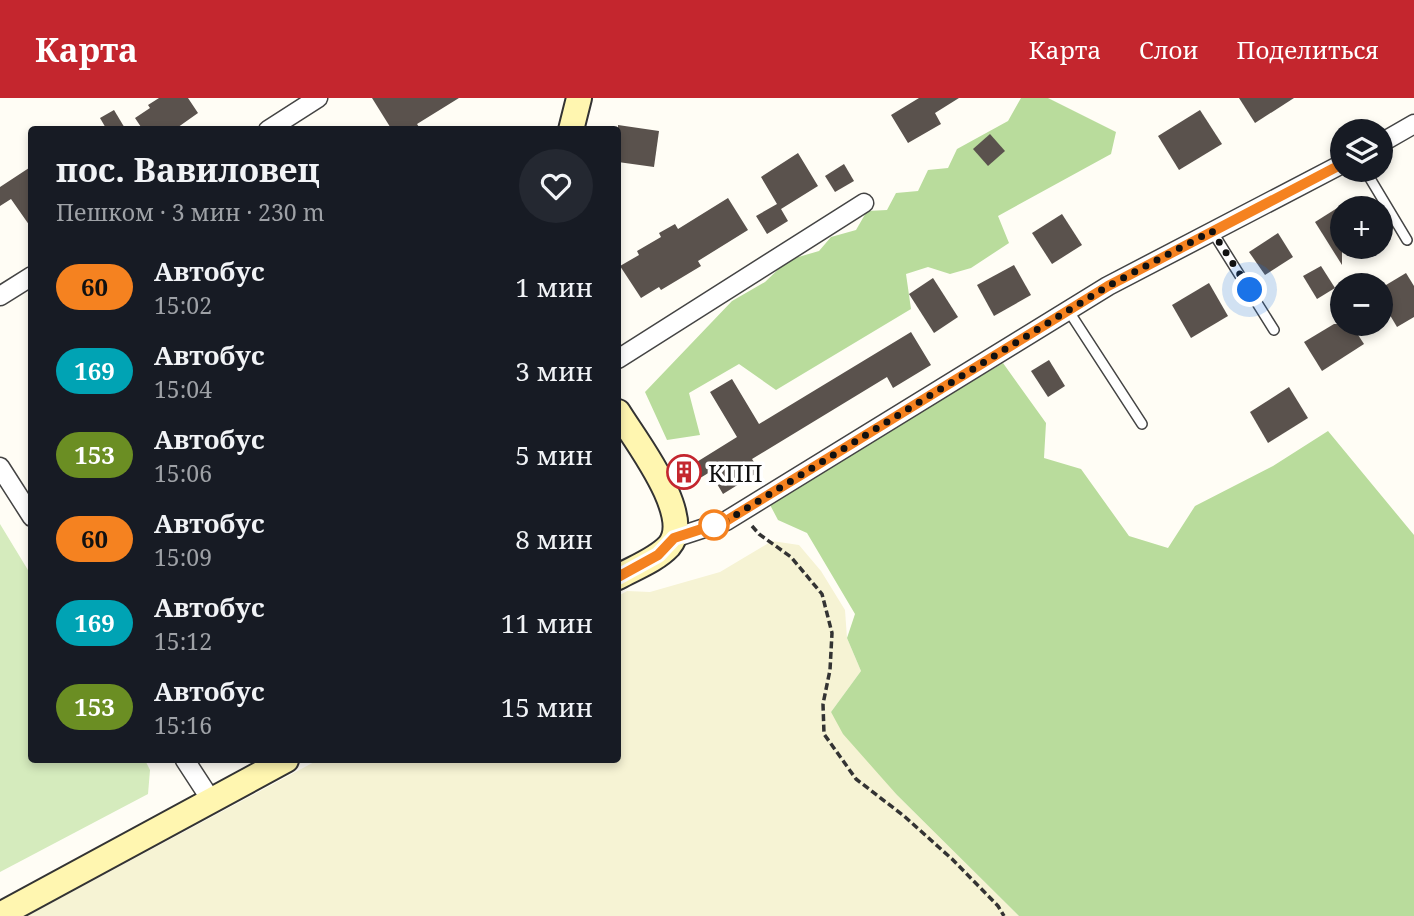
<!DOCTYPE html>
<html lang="ru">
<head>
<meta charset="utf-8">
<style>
	:root { --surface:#171b24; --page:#242831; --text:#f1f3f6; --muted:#9ea1a6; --accent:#c4262e }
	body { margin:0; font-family:"Noto Serif",serif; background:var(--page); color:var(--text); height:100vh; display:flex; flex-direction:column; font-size:26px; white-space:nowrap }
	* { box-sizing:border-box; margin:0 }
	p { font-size:23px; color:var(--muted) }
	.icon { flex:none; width:38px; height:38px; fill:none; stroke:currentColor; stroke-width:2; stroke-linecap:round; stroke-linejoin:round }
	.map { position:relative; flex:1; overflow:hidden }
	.drawer { position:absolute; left:28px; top:28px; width:593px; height:637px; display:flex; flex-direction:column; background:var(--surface); border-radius:7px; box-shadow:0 4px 10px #0003 }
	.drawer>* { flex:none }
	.badge { padding:0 14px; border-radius:23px; font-size:24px; line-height:46px }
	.fabs { position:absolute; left:1330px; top:21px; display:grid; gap:14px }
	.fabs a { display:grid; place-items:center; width:63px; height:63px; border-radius:50%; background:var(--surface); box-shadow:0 4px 10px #0003; font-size:35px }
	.you { position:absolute; width:35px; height:35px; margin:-18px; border:5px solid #fff; border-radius:50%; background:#1a73e8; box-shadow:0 0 0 10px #1a73e833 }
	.map>.badge { position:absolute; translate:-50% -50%; box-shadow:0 0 0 4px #fff }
	.round { display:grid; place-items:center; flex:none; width:74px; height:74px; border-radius:37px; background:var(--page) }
	.headline { display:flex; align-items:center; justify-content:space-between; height:119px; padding:0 28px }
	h1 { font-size:33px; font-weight:700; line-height:52px }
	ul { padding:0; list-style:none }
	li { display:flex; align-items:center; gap:21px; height:84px; padding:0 28px }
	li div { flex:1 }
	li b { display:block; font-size:26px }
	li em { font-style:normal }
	li .badge { min-width:77px; font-weight:700; text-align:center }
	header { display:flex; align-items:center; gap:42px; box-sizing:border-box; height:98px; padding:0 35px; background:var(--accent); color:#fff }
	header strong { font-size:33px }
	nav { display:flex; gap:38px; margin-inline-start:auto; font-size:24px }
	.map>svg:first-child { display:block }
	.farmland { fill:#f6f3d4 }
	.green { fill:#d5ebbd }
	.forest { fill:#b9dc9c }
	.building { fill:#5a524d }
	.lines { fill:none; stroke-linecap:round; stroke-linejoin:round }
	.lane-casing { stroke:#444; stroke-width:12 }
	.street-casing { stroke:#444; stroke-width:21 }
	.secondary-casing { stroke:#333; stroke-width:28 }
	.path { stroke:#333; stroke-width:3.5; stroke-dasharray:7 3.5; stroke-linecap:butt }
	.lane { stroke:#fff; stroke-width:9 }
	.street { stroke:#fff; stroke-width:18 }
	.secondary { stroke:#fff6b0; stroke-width:24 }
	.line-casing { stroke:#fff; stroke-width:16 }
	.line { stroke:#f58220; stroke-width:10 }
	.walk { stroke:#111; stroke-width:7; stroke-dasharray:0 12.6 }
	.stop-dot { fill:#fff; stroke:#f58220; stroke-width:3.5 }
	.labels { text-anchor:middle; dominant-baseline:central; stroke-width:7; stroke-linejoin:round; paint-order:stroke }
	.poi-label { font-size:24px; fill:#111; stroke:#fff; text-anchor:start }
</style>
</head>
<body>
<header>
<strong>Карта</strong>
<nav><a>Карта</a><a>Слои</a><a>Поделиться</a></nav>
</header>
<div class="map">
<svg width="1414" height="818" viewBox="0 0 1414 818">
	<rect width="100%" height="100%" fill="#fffdf5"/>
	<path class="farmland" d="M772 443 799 447 821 473 845 512 847 540 861 573 831 614 897 697 1019 818H27L318 662H618V498L627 493 650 494 720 474Z"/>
	<path class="green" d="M0 426 31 477 32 662H145L150 672 148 696 0 774Z"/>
	<g class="forest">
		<path d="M1021 0H1048L1116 34 1111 56 998 118 1009 145 971 170 950 176 928 169 906 176 911 211 776 292 739 266 689 295 700 337 667 342 645 294 732 203 765 184 788 162 819 153 831 139 856 132 867 113 887 112 896 95 918 93 928 72 948 70 957 51 1008 23Z"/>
		<path d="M1003 265 1046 325 1044 360 1081 371 1129 438 1168 450 1195 408 1273 368 1328 333 1414 437V818H1019L897 697 843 636 831 614 861 573 847 540 855 516 807 435 778 422 768 403Z"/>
	</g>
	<g class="building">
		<path d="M159 0H188L198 15 174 32H143L135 20 150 10 148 7Z"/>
		<path d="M372 0H459L417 26 421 32H392Z"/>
		<path d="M919 0H959L935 15 941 26 908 45 891 17Z"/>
		<path d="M1239 0H1294L1255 25Z"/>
		<path d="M114 12 126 32H107L100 20Z"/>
		<path d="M1200 12 1222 46 1179 72 1158 38Z"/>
		<path d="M618 27 659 33 654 69 618 64Z"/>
		<path d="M990 36 1005 53 988 68 973 51Z"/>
		<path d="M798 55 818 88 781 111 788 123 767 136 756 118 777 106 761 79Z"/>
		<path d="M844 66 854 83 835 94 825 78Z"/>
		<path d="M32 68V131L11 101 0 108V89Z"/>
		<path d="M728 100 748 132 698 163 701 168 661 192 659 189 641 200 620 168 639 157 637 153 661 139 659 135 675 126 678 131Z"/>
		<path d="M1342 107V167L1315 124Z"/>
		<path d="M1062 116 1082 147 1052 166 1032 135Z"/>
		<path d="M1278 135 1293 159 1265 177 1249 154Z"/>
		<path d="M1014 167 1031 197 994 218 977 187Z"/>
		<path d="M1321 168 1335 190 1317 201 1303 178Z"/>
		<path d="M1406 175 1414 188V219L1397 229 1381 202V190Z"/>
		<path d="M933 180 958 219 934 235 909 196Z"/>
		<path d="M1209 185 1228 218 1191 240 1172 207Z"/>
		<path d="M1334 226H1351L1364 246 1322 273 1304 244Z"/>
		<path d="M911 234 931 267 893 290 887 279 752 361 760 373 723 396 710 374 687 388 679 375 737 339 710 294 732 281 759 326Z"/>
		<path d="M1049 262 1065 288 1048 299 1031 273Z"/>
		<path d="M1289 289 1308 320 1268 345 1250 314Z"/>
	</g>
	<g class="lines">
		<g class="lane-casing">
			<g id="lane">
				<path d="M1365 72 1407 142"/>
				<path d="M1212 133 1274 232"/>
				<path d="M1068 212 1142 326"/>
			</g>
		</g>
		<g class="street-casing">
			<g id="street">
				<path d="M268 32 318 0"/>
				<path d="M1381 45 1414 26"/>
				<path d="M0 198 32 178"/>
				<path d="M618 261 864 105"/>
				<path d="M0 369 32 419"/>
				<path d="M674 440 726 423 1108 188 1342 66"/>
				<path d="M185 662 211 702"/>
			</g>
		</g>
		<g class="secondary-casing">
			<g id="secondary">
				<path d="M571 32 579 0"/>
				<path d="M618 314C635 342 695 418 669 448 656 462 634 470 618 479"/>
				<path d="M0 817 286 662"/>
			</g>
		</g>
		<path class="path" d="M752 428 759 436 791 459 822 496 832 535 830 572 823 606 824 636 856 681 904 718 952 761 998 808 1004 818"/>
		<use href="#lane" class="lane"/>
		<use href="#street" class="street"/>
		<use href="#secondary" class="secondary"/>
	</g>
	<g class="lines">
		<g class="line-casing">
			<path id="line" d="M618 479 658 457 674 440 726 423 1108 188 1342 66"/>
		</g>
		<use href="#line" class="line"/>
		<path class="walk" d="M714 427 726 423 1108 188 1212 133 1250 192"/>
	</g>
	<defs>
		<g id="building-ring" transform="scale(1.75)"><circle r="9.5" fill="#fff" stroke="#c4262e" stroke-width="1.5"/><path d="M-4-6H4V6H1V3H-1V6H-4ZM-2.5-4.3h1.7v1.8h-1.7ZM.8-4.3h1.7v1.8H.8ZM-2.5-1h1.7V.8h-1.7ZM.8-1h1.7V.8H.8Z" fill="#c4262e"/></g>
	</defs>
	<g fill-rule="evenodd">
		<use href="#building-ring" x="684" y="374"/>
	</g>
	<circle class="stop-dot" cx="714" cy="427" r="14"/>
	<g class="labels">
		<g class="poi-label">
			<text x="708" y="374">КПП</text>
		</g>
	</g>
</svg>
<div class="fabs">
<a><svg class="icon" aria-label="layers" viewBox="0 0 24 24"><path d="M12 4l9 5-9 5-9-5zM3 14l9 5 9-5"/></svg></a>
<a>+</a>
<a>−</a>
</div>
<div class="you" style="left:1250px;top:192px"></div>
<section class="drawer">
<div class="headline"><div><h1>пос. Вавиловец</h1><p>Пешком · 3 мин · 230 m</p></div><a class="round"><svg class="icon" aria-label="heart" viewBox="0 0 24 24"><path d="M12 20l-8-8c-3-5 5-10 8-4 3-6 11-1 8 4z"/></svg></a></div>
<ul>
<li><span class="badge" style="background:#f58220;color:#111">60</span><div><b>Автобус</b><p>15:02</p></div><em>1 мин</em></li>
<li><span class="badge" style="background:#00a3b4;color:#fff">169</span><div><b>Автобус</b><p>15:04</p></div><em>3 мин</em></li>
<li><span class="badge" style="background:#6b8e23;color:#fff">153</span><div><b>Автобус</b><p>15:06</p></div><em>5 мин</em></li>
<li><span class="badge" style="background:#f58220;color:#111">60</span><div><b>Автобус</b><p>15:09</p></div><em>8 мин</em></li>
<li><span class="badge" style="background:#00a3b4;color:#fff">169</span><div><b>Автобус</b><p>15:12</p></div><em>11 мин</em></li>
<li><span class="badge" style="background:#6b8e23;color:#fff">153</span><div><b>Автобус</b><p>15:16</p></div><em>15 мин</em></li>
</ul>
</section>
</div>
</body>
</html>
